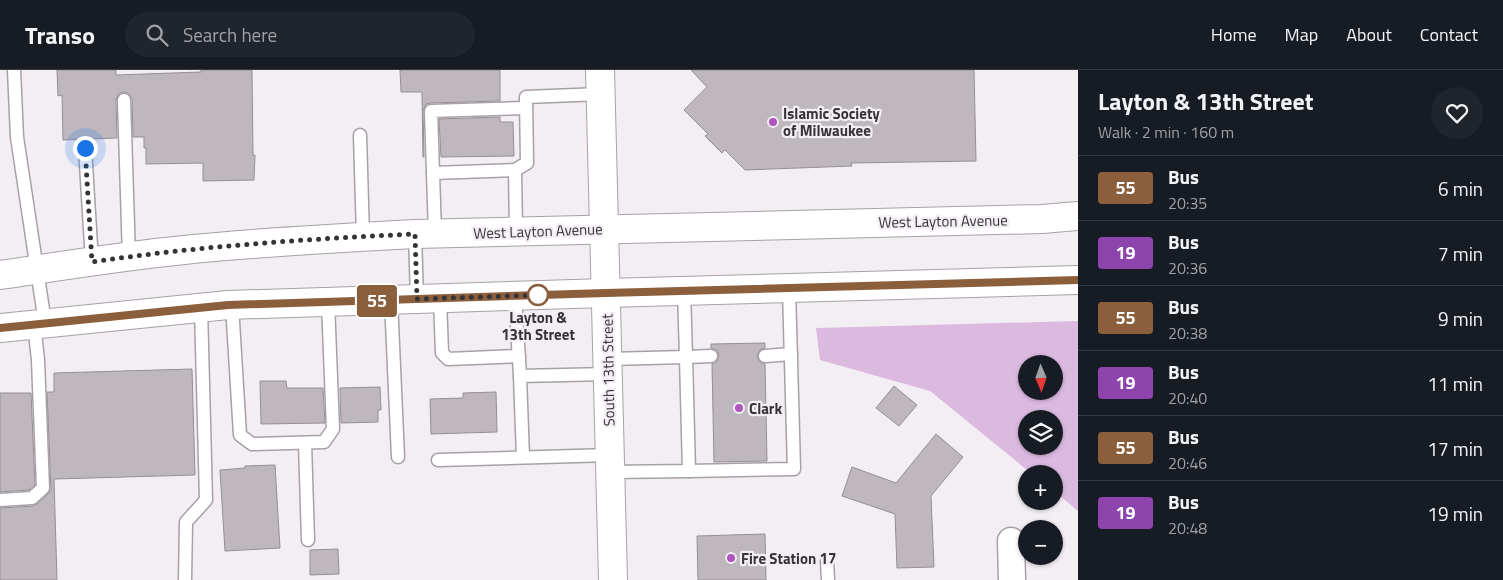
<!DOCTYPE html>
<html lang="en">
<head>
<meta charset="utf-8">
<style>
	:root { --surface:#171b24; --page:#20242c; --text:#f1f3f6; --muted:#9ea1a6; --line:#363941 }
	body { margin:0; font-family:"Titillium Web",sans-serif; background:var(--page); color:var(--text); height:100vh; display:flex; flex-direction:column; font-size:19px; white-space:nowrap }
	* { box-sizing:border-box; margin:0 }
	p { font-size:16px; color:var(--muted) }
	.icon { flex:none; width:28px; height:28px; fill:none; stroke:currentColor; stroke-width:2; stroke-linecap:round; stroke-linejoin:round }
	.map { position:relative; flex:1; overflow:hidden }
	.drawer { display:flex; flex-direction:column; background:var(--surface); width:425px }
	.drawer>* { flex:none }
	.badge { padding:0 10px; border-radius:4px; font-size:18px; line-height:32px }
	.needle { width:32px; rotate:178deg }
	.controls { position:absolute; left:1018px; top:285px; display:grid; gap:10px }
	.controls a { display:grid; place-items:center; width:45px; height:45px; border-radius:50%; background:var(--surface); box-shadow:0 1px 4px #0004; font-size:25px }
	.you { position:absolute; width:25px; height:25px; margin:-12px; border:4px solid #fff; border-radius:50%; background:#1a73e8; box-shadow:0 0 0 8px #1a73e833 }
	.map>.badge { position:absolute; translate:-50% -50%; box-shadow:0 0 0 2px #fff }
	.round { display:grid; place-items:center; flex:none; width:52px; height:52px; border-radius:26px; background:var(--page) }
	.summary { display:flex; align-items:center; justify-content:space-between; height:85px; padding:0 20px }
	h1 { font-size:24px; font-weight:700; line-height:38px }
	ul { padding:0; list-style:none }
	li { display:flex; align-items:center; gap:15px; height:65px; padding:0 20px; border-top:1px solid var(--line) }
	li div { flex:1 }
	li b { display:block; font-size:19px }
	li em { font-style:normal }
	li .badge { min-width:55px; font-weight:700; text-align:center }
	header { display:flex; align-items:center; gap:30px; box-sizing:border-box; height:70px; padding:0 25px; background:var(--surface); border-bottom:1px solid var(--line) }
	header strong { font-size:24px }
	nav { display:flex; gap:28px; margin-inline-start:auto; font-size:18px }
	.search { width:350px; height:45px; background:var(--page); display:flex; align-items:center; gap:12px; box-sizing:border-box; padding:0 18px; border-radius:28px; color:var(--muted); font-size:19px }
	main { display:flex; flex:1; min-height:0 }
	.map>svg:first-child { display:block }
	.green { fill:#dcbae0; fill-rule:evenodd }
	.building { fill:#beb8be; stroke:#948f94 }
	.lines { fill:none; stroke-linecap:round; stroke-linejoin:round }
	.lane-casing { stroke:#a7a1a7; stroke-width:15 }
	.street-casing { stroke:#a7a1a7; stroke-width:29 }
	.secondary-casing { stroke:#a7a1a7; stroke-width:30 }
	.lane { stroke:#fff; stroke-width:12 }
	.street { stroke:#fff; stroke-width:26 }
	.secondary { stroke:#fff; stroke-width:28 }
	.line-casing { stroke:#fff; stroke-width:11 }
	.line { stroke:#8b5e3c; stroke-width:8 }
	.walk { stroke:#363336; stroke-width:5; stroke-dasharray:0 9 }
	.poi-dot { fill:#b053bd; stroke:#f3eef4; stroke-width:2 }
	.stop-dot { fill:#fff; stroke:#8b5e3c; stroke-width:2.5 }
	.labels { text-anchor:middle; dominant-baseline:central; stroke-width:4.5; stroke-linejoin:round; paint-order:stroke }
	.poi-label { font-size:15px; font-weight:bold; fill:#363336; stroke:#f3eef4; text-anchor:start }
	.street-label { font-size:15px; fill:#363336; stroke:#f3eef4 }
	.stop-label { font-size:15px; font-weight:bold; fill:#363336; stroke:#f3eef4 }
</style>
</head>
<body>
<header>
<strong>Transo</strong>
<div class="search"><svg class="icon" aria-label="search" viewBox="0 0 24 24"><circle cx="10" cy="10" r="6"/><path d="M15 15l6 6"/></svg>Search here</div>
<nav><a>Home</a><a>Map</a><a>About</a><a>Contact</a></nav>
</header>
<main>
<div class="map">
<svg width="1078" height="510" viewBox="0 0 1078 510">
	<rect width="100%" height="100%" fill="#f3eef4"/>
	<path class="green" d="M1078 251V441L1054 421V404H1032L930 321 820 290 816 258ZM1026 294H1054V321H1026ZM1026 349H1054V376H1026Z"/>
	<g class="building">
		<path d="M57 0H116V5L201 2V0H252L253 85H255L254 110 203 111V93L146 94V78H144V67H133L132 29 128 23 124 22 119 23 116 30 117 68 63 70 62 25 58 26Z"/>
		<path d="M400 0H500V31L431 33 426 34 423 41 424 87H423L422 22H401Z"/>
		<path d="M691 0H974L976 91 851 93 852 96 745 100 725 80 722 83 705 66 708 64 684 40 707 17Z"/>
		<path d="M500 47V52H513L514 86 441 87 439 49Z"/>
		<path d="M765 273V278L760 280 757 286 759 291 765 294 767 391 714 392 712 294 716 293 719 286 718 281 711 278V274Z"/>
		<path d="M192 299 195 405 54 409 57 510H0V438L33 436 37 434 51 421 47 322H54V303Z"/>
		<path d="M260 311H286L287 318H323L325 353 261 354Z"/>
		<path d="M894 316 917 335 899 356 876 338Z"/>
		<path d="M380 317 381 340H378V352L341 353 340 318Z"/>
		<path d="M496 322 497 362 431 364 430 329 463 328V323Z"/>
		<path d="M0 323H31L35 415 29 420 0 422Z"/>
		<path d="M936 364 963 387 931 426 934 497 897 498 895 444 842 426 852 397 896 413Z"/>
		<path d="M275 395 280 478 225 481 220 400 245 398V396Z"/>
		<path d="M765 464 766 510H698L697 466Z"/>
		<path d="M338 479 339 504 310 505V480Z"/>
	</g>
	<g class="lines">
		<g class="lane-casing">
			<g id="lane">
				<path d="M14 0 17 67 45 253"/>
				<path d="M124 30 129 187"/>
				<path d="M360 65 363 167"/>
				<path d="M85 78 92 192"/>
				<path d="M515 100 516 161"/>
				<path d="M433 103 515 100 527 93 526 27 601 24"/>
				<path d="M415 164 417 229"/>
				<path d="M435 164 431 41 526 38"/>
				<path d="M684 221 686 287 711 286"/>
				<path d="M515 226 520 306"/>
				<path d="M440 229 442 283 448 289 519 286"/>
				<path d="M391 230 398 387"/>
				<path d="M232 235 240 365 252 374 324 372 333 359 328 232"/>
				<path d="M765 286 791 284"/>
				<path d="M608 289 686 287 689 401 610 402"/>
				<path d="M305 373 308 470"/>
				<path d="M523 387 520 306 608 304"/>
				<path d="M438 390 610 385"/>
				<path d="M689 401 794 399 789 219"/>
				<path d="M0 430 32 428 43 418 38 290 34 254"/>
				<path d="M827 491 828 510"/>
				<path d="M185 510 186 452 206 430 201 238"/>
			</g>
		</g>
		<g class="street-casing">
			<path id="street" d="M1011 471 1012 510"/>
		</g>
		<g class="secondary-casing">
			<g id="secondary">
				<path d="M600 0 613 510"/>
				<path d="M0 205C61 196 123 186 184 180 261 172 338 168 415 164L1042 149 1078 146"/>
				<path d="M0 258 228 235 606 223 1078 210"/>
			</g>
		</g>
		<use href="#lane" class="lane"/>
		<use href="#street" class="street"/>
		<use href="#secondary" class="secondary"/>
	</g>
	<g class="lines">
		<g class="line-casing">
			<path id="line" d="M0 258 228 235 606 223 1078 210"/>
		</g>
		<use href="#line" class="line"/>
		<path class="walk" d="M85 78 92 192C199 176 307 169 415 164L417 229 542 225H538"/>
	</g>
	<g class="poi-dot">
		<circle cx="773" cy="52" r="5"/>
		<circle cx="739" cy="338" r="5"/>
		<circle cx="731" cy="488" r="5"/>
	</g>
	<circle class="stop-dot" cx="538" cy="225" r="10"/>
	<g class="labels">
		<g class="poi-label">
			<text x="783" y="43">Islamic Society<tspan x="783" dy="17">of Milwaukee</tspan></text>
			<text x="749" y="338">Clark</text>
			<text x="741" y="488">Fire Station 17</text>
		</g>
		<g class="street-label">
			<text transform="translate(943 151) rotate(-1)">West Layton Avenue</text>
			<text transform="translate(538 161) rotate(-2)">West Layton Avenue</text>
			<text transform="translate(608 300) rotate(-91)">South 13th Street</text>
		</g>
		<g class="stop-label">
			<text x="538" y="247">Layton &amp;<tspan x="538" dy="17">13th Street</tspan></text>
		</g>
	</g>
</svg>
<div class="controls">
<a><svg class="needle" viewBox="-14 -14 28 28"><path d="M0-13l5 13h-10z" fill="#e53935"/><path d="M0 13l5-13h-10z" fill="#9ea1a6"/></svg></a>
<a><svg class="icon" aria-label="layers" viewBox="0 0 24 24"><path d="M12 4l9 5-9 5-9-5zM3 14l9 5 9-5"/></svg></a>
<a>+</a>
<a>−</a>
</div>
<div class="you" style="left:85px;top:78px"></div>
<b class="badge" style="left:377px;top:231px;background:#8b5e3c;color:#fff">55</b>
</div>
<section class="drawer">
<div class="summary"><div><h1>Layton &amp; 13th Street</h1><p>Walk · 2 min · 160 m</p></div><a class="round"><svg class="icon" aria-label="heart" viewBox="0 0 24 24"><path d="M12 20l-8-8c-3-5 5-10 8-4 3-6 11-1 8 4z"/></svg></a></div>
<ul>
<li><span class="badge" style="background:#8b5e3c;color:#fff">55</span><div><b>Bus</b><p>20:35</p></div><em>6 min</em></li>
<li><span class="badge" style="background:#8e44ad;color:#fff">19</span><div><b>Bus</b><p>20:36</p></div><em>7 min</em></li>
<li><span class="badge" style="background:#8b5e3c;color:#fff">55</span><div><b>Bus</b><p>20:38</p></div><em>9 min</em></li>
<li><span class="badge" style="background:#8e44ad;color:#fff">19</span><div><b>Bus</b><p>20:40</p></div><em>11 min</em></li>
<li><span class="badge" style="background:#8b5e3c;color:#fff">55</span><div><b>Bus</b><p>20:46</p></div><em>17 min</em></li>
<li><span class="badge" style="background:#8e44ad;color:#fff">19</span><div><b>Bus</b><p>20:48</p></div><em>19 min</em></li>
</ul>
</section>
</main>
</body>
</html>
